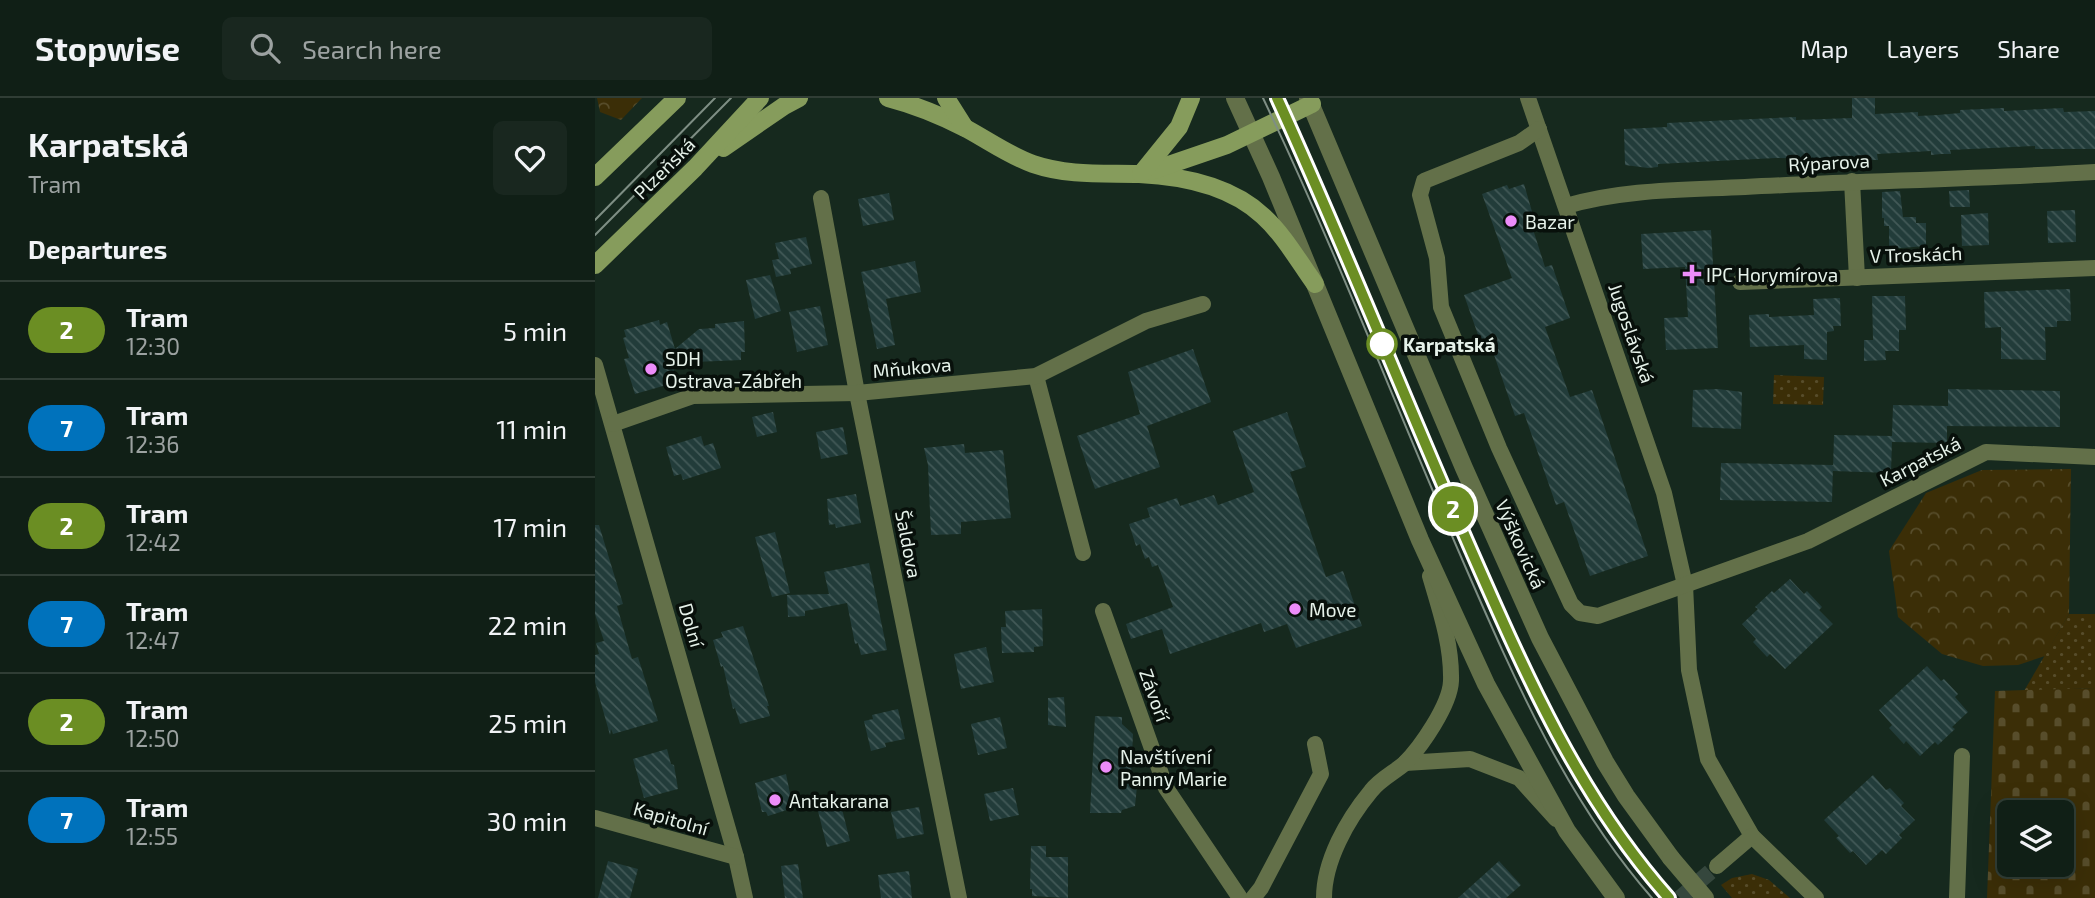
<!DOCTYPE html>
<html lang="en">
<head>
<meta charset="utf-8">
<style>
	:root { --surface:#101f16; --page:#19271f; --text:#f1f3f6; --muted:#9ca2a1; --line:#303d35 }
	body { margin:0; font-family:"Exo 2",sans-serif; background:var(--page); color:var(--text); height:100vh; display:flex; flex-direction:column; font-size:26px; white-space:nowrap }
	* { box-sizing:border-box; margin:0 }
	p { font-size:23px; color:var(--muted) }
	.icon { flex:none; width:38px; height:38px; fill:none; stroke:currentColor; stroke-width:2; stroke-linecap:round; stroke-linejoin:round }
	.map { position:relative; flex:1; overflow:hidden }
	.side { display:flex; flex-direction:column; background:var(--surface); width:595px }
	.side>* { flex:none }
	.badge { padding:0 14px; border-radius:23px; font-size:24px; line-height:46px }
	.tools { position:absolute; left:1402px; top:702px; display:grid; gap:14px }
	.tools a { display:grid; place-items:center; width:77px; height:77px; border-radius:10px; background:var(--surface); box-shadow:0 7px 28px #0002,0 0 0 2px var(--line); font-size:35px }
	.map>.badge { position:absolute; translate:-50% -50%; box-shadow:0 0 0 4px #fff }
	h2 { padding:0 28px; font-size:26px; line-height:63px }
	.round { display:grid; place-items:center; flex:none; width:74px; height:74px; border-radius:10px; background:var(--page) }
	.head { display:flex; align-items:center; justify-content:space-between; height:119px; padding:0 28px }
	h1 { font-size:33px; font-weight:700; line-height:52px }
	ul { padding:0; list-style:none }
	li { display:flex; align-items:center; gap:21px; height:98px; padding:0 28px; border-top:2px solid var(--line) }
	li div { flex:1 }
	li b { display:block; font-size:26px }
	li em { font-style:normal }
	li .badge { min-width:77px; font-weight:700; text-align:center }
	header { display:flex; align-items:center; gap:42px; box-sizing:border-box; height:98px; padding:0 35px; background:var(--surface); border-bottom:2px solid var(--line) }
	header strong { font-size:33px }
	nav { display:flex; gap:38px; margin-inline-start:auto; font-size:24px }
	.search { width:490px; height:63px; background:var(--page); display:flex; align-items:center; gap:18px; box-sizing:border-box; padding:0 24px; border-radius:10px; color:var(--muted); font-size:26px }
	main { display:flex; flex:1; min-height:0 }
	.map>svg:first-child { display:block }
	.grass { fill:url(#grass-dots) }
	.forest { fill:url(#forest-crowns) }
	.cemetery { fill:url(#cemetery-stones); fill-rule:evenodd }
	.building { fill:url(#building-back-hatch) }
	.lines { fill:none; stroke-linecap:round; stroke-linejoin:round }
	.minor-tunnel { stroke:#35473d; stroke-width:16; stroke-dasharray:16 8; stroke-linecap:butt }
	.minor { stroke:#637049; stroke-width:16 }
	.tertiary { stroke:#637049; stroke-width:18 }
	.secondary { stroke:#869c5c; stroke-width:18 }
	.tram { stroke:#7e8e84; stroke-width:2 }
	.tertiary-bridge { stroke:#637049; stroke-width:18 }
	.line-casing { stroke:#fff; stroke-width:16 }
	.line { stroke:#6b8e23; stroke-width:10 }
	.poi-dot { fill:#ed8cf9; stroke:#08100b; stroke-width:2.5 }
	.stop-dot { fill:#fff; stroke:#6b8e23; stroke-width:3.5 }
	.labels { text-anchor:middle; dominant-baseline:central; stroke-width:7; stroke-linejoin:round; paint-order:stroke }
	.street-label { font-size:19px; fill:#e6f2ea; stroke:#08100b }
	.poi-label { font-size:19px; fill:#e6f2ea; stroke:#08100b; text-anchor:start }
	.stop-label { font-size:19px; font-weight:bold; fill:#e6f2ea; stroke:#08100b; text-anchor:start }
</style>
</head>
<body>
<header>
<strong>Stopwise</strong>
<div class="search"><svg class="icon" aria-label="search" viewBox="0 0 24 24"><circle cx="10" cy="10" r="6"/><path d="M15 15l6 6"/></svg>Search here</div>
<nav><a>Map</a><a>Layers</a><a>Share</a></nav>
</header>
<main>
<section class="side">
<div class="head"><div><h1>Karpatská</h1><p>Tram</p></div><a class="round"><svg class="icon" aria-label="heart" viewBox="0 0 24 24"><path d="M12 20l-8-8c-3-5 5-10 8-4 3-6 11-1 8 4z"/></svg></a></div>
<h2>Departures</h2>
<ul>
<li><span class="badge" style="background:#6b8e23;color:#fff">2</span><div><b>Tram</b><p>12:30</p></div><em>5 min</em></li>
<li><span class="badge" style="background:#0072bc;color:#fff">7</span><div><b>Tram</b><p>12:36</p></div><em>11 min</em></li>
<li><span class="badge" style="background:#6b8e23;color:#fff">2</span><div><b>Tram</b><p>12:42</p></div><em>17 min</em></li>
<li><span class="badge" style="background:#0072bc;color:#fff">7</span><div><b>Tram</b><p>12:47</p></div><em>22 min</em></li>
<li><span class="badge" style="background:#6b8e23;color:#fff">2</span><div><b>Tram</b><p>12:50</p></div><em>25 min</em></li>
<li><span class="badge" style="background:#0072bc;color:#fff">7</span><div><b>Tram</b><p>12:55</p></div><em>30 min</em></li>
</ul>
</section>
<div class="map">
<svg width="1500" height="800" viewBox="0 0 1500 800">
	<defs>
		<pattern id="grass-dots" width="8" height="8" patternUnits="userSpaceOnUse" patternTransform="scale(1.75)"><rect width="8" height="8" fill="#3b2e07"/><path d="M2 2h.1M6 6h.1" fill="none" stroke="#574d2b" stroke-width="1.8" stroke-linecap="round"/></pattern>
		<pattern id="forest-crowns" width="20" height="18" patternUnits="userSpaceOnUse" patternTransform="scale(1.75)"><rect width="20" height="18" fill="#3b2e07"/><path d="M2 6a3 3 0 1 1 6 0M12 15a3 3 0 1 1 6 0" fill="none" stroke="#574d2b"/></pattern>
		<pattern id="cemetery-stones" width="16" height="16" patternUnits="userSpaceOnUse" patternTransform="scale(1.75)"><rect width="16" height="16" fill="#3b2e07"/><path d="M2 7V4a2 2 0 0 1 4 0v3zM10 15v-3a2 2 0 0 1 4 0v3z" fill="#574d2b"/></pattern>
		<pattern id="building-back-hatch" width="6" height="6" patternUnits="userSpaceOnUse" patternTransform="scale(1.75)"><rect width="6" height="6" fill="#223c3a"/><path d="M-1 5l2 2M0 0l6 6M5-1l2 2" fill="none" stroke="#425957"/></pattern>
	</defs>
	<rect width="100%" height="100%" fill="#16291e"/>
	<g class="grass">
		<path d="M1179 277 1229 279 1228 307 1178 306Z"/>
		<path d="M1474 516H1500V590L1429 593Z"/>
		<path d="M1157 776 1174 782 1195 800H1137L1126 787 1137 780Z"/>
	</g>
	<g class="forest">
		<path d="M2 0H47L26 22 5 14Z"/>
		<path d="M1476 371 1474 516 1450 558 1423 567 1388 568 1347 556 1303 519 1294 453 1331 395 1387 372Z"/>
	</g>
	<path class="cemetery" d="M1500 590V800H1392L1400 593ZM1414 714H1466V766H1414Z"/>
	<g class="building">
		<path d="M1257 0H1280V16L1323 14V18L1343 17 1365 15V12L1409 10V13L1468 10 1469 14 1500 13V51H1440V48L1355 52 1356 56H1346L1336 57V53L1282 56 1283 62 1181 60 1063 66V69L1053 70 1030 67 1029 31 1072 29V25L1180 20 1201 19V22L1257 20Z"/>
		<path d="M929 86 940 124 936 125 950 169 957 167 975 220 950 229 975 299 997 292 1053 458 995 478 969 404 961 407 929 315 920 318 896 248 888 251 869 197 917 180 887 96 912 87 914 91Z"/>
		<path d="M1374 92 1375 109H1355L1354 93Z"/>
		<path d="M1305 93 1308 119H1321V125H1331V148L1294 151V128H1289V120H1287V94Z"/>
		<path d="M294 95 299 122 268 128 263 101Z"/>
		<path d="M1480 112 1481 144 1453 145 1452 113Z"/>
		<path d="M1393 115 1394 147 1367 148 1366 117Z"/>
		<path d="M1116 132 1123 250 1071 252 1069 220 1093 219 1090 169 1048 171 1046 136Z"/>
		<path d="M211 139 217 166 195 171 196 176 181 179 177 162 184 161 180 145Z"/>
		<path d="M320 163 326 194 291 201 300 247 282 251 266 174Z"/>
		<path d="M175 177 186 213 160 221 151 182Z"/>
		<path d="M1475 191 1476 223H1462V229H1450L1451 262 1406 261V229L1390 230 1389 194Z"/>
		<path d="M1277 198H1310L1311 232H1304V253H1290L1291 262 1269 263V242H1278Z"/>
		<path d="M1245 200 1246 228H1238L1239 233 1232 234V262L1209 261V247L1155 249 1154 217 1174 216V219L1219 217 1218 201Z"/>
		<path d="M225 208 233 247 202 254 194 214Z"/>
		<path d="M64 222 65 227 72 224 80 251 104 231 120 230V226L149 223 150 254H146V262L77 265 82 284 40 296 29 261 34 260 28 240 31 239 29 232Z"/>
		<path d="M598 251 616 304 552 328 565 369 500 391 482 338 545 316 533 274Z"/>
		<path d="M1123 291 1147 294 1146 331 1097 329 1098 292Z"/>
		<path d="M1353 291 1465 293V329L1352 328V345L1297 344V342L1296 375 1238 373 1239 337 1297 338 1298 307 1353 308Z"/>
		<path d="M178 314 182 334 162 339 157 319Z"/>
		<path d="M692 314 711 369 695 374 731 479 748 473 767 528 701 550 692 526 669 534 666 525 575 556 567 531 536 541 531 526 578 509 563 467 557 469 554 459 550 461 545 446 541 448 534 426 555 419 552 410 582 400 585 408 619 397 623 407 659 394 638 333Z"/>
		<path d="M248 329 253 356 226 361 221 334Z"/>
		<path d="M106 338 109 348 118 345 126 370 88 382 86 376 79 378 71 349Z"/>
		<path d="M369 346 370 355 408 352 416 420 366 424V436L336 437 333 367 329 350Z"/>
		<path d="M1126 365 1238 367 1237 404 1125 402Z"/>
		<path d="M261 396 266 425 241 430 240 426 234 427 232 401Z"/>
		<path d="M0 427H4L28 506 22 508 37 561 43 559 63 623 18 636 16 631 15 637 0 584V557L4 556 1 545 9 543 0 516Z"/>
		<path d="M180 434 195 495 177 499 160 439Z"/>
		<path d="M274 465 292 552 266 557 263 545 260 546 252 505 210 513V518L193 519 192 497 234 496 229 474Z"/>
		<path d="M1195 481 1209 496 1212 493 1227 509 1224 512 1238 526 1190 571 1175 556 1172 559 1158 544 1161 541 1147 526 1163 511 1160 509 1177 493 1179 495Z"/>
		<path d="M447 511 448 548 439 549V554L407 555 406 529H411L410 513Z"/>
		<path d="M148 528 174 608H172L175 618 145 626 140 610 138 611 128 568 126 569 118 542 128 539 126 534Z"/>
		<path d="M391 549 399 584 366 591 359 556Z"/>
		<path d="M1332 568 1346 583 1349 581 1363 596 1360 599 1373 614 1357 629 1360 631 1343 647 1340 644 1325 658 1311 643 1309 646 1294 630 1297 627 1284 612Z"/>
		<path d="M469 599 471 629 453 627V600Z"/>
		<path d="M303 611 310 641 290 645 291 649 276 653 269 623 278 621 277 617Z"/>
		<path d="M500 618 527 619V626L538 636 536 678H543L540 708 527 712 526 715H495Z"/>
		<path d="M405 619 412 650 383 657 376 626Z"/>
		<path d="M72 651 76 666 79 667 83 691 49 700 38 661Z"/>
		<path d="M191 676 198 710 173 718 171 714H167L160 685Z"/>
		<path d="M1278 677 1291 692 1295 690 1309 705 1306 708 1320 722 1304 737 1307 740 1291 756 1287 752 1271 767 1258 753 1255 755 1241 740 1244 738 1229 722Z"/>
		<path d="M418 690 424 717 395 723 389 696Z"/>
		<path d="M244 699 255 743 232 749 221 705Z"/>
		<path d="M324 709 329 736 302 741 296 714Z"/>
		<path d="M436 748H451V759H473V800L437 798V791H435Z"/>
		<path d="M13 763 43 771 35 800H3Z"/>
		<path d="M904 763 926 787 911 800H863Z"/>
		<path d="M203 766 208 800H190L186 768Z"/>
		<path d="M314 773 317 800H286L283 777Z"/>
	</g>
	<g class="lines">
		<path class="minor-tunnel" d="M1085 800 1122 768"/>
		<g class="minor">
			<path d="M933 0 1069 395 1090 487 1094 572 1113 661 1157 738 1221 800"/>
			<path d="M944 31 924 45 829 83 825 97 842 160 846 209 904 350 976 506 985 515 1003 518 1213 443 1391 354 1500 359"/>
			<path d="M1257 83 1262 180"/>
			<path d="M226 100 262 295 364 800"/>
			<path d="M971 108C1028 91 1090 92 1150 89 1266 83 1383 81 1500 74"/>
			<path d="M1145 184 1500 170"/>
			<path d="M0 267 141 759 150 800"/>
			<path d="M441 278 488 455"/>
			<path d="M18 326 98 298 262 295 441 278 551 223 608 206"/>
			<path d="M508 513 571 690 645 800"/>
			<path d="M810 665 875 661 924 680 961 721"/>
			<path d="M0 720 141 759"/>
			<path d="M1122 768 1157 738"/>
			<path d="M658 800 666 790 726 676 720 646"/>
			<path d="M729 800C729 763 752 722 776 693 784 682 798 675 809 666 826 649 855 607 856 583 857 547 845 512 835 478"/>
			<path d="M1362 800 1367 658"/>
		</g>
		<g class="tertiary">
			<path d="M640 0 676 79 825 442 891 586 972 733 1021 800"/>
			<path d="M713 0 869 370 945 540 1010 664 1031 698 1076 760"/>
		</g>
		<g class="secondary">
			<path d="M293 0C320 7 347 18 372 31 394 43 415 58 438 66 473 78 509 75 544 76 587 78 636 88 668 118 689 137 704 164 720 186"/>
			<path d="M351 0 370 30"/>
			<path d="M128 50 189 8 204 0"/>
			<path d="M556 73 632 47 717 6"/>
			<path d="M546 76 584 29 596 0"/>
			<path d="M0 79 82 0"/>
			<path d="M0 167 100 70 165 0"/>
		</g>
		<g class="tram">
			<path d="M668 0C741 153 802 312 870 468 920 583 973 704 1057 800"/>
			<path d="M682 0C749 146 807 296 871 443 927 569 982 695 1074 800"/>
			<path d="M0 122 120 0"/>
			<path d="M0 137 136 0"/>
		</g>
		<path class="tertiary-bridge" d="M1076 760 1110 800"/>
	</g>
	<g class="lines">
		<g class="line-casing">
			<path id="line" d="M682 0C750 149 810 302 876 452 930 575 984 699 1074 800"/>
		</g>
		<use href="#line" class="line"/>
	</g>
	<g class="poi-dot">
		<circle cx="916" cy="123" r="7"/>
		<path d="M1093.5 165.5h7v7h7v7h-7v7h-7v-7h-7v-7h7z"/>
		<circle cx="56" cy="271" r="7"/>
		<circle cx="700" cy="511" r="7"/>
		<circle cx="511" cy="669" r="7"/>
		<circle cx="180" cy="702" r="7"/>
	</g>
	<circle class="stop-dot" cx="787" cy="246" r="14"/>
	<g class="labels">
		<g class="street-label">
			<text transform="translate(1234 64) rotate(-3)">Rýparova</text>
			<text transform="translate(69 70) rotate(-45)">Plzeňská</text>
			<text transform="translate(1321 156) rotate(-2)">V Troskách</text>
			<text transform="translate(1037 235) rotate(71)">Jugoslávská</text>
			<text transform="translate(317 269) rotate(-5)">Mňukova</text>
			<text transform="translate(1325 363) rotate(-27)">Karpatská</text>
			<text transform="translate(314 446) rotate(79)">Šaldova</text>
			<text transform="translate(926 446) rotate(66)">Výškovická</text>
			<text transform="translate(97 527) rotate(74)">Dolní</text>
			<text transform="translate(560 597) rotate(70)">Závoří</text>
			<text transform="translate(76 720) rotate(16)">Kapitolní</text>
		</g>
		<g class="poi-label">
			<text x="930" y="123">Bazar</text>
			<text x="1111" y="176">IPC Horymírova</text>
			<text x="70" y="260">SDH<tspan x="70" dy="22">Ostrava-Zábřeh</tspan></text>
			<text x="714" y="511">Move</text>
			<text x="525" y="658">Navštívení<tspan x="525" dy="22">Panny Marie</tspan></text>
			<text x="194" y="702">Antakarana</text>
		</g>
		<g class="stop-label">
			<text x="808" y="246">Karpatská</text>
		</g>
	</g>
</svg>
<div class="tools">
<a><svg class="icon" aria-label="layers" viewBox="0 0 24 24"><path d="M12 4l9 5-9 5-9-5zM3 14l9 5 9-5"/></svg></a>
</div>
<b class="badge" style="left:858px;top:411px;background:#6b8e23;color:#fff">2</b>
</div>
</main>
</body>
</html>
